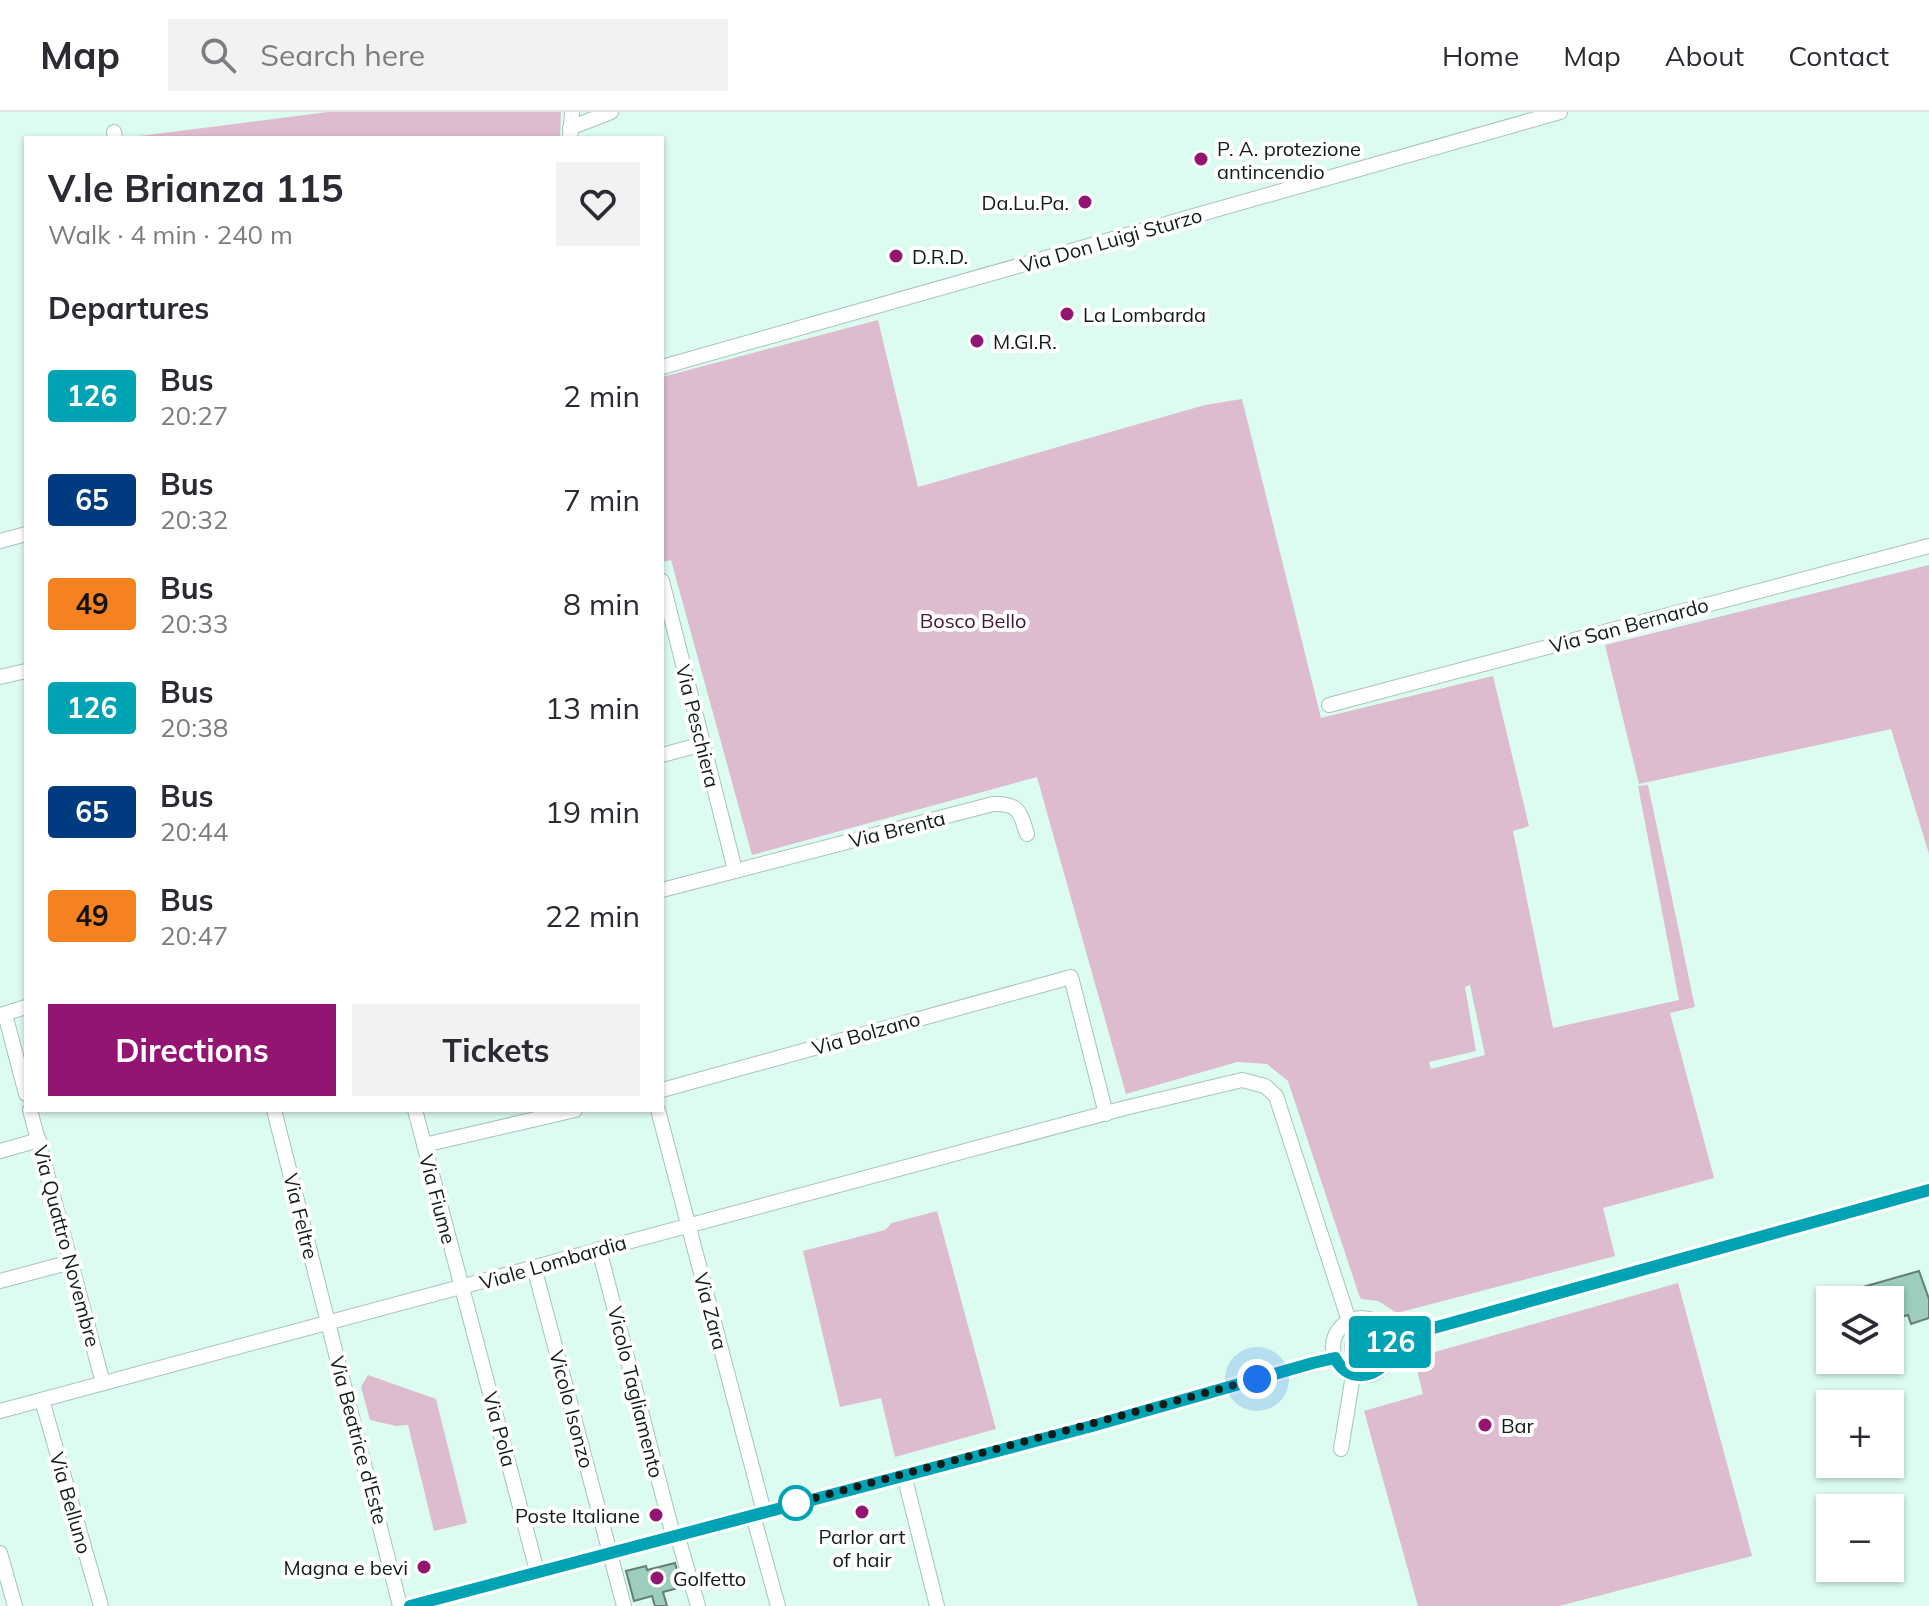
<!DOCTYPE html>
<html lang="en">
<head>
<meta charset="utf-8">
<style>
	:root { --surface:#fff; --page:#f2f2f3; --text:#2b2b33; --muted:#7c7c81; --line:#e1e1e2; --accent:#931571 }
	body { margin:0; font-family:Mulish,sans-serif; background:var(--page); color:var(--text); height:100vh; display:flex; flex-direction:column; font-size:30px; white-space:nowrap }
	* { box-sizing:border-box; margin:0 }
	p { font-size:26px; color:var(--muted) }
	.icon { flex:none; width:44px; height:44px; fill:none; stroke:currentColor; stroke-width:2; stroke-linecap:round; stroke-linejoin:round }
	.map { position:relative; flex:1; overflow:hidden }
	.drawer { position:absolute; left:24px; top:24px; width:640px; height:976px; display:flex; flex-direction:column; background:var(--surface); border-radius:0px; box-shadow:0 2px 6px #0004 }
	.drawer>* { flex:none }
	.badge { padding:0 16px; border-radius:6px; font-size:28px; line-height:52px }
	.buttons { position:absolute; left:1816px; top:1174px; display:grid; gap:16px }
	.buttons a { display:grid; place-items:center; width:88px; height:88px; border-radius:0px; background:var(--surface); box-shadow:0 2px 6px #0004; font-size:40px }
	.you { position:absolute; width:40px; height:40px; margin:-20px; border:6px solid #fff; border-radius:50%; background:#1a73e8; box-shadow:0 0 0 12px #1a73e833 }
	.map>.badge { position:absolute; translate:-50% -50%; box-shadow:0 0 0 4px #fff }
	h2 { padding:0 24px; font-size:30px; line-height:72px }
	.round { display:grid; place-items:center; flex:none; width:84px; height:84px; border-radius:0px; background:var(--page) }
	.overview { display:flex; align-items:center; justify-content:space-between; height:136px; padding:0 24px }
	h1 { font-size:38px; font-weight:700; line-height:60px }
	.button { display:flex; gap:16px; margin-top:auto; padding:16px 24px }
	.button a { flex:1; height:92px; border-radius:0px; background:var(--accent); color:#fff; font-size:32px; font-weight:700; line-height:92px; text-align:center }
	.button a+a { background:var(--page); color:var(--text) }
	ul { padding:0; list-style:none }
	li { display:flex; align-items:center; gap:24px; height:104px; padding:0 24px }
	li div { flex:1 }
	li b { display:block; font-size:30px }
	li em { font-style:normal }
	li .badge { min-width:88px; font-weight:700; text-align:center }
	header { display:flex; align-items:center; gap:48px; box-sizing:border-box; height:112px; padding:0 40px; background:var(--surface); border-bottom:2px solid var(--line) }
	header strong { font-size:38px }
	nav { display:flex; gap:44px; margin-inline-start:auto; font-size:28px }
	.search { width:560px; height:72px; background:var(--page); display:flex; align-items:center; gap:20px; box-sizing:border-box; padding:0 28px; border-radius:0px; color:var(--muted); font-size:30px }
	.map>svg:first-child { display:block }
	.green { fill:#ddbccf; fill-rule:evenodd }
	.building { fill:#9ccdbd; stroke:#637f76; stroke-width:2 }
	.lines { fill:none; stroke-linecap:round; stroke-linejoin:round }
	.minor-casing { stroke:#a6c4ba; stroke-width:16 }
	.minor { stroke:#fff; stroke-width:14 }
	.line-casing { stroke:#fff; stroke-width:18 }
	.line { stroke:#00a3b4; stroke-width:12 }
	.walk { stroke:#111c19; stroke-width:8; stroke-dasharray:0 14.4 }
	.poi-dot { fill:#931571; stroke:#fff; stroke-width:3 }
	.stop-dot { fill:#fff; stroke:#00a3b4; stroke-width:4 }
	.labels { text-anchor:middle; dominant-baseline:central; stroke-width:8; stroke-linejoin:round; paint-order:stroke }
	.poi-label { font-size:20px; fill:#111c19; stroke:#fff; text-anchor:start }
	.street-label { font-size:20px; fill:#111c19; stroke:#fff }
	.park-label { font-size:20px; fill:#451535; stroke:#fff }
</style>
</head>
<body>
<header>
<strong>Map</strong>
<div class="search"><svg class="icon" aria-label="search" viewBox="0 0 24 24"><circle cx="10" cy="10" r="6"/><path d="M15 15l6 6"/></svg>Search here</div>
<nav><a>Home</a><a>Map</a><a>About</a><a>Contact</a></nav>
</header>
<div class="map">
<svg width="1929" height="1494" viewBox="0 0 1929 1494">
	<rect width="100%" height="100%" fill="#dcfbf1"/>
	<g class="green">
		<path d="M328 0H561L560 26H124Z"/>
		<path d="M878 208 918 375 1205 293 1242 287 1321 606 1493 564 1529 714 1513 719 1553 916 1679 888 1638 674 1648 673 1695 895 1670 901 1714 1066 1603 1096 1615 1144 1397 1201 1378 1189 1361 1187 1359 1183 1288 969 1267 952 1237 950 1126 982 1037 665 752 743 671 448 662 450V265ZM1470 873 1485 943 1431 957 1429 950 1476 939 1465 875Z"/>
		<path d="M1929 453V742L1891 617 1639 672 1605 533Z"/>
		<path d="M937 1099 996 1317 895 1345 881 1286 840 1295 803 1139 885 1118 892 1111Z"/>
		<path d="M1678 1171 1752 1444 1559 1494H1418L1364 1299 1423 1282 1414 1246Z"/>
		<circle cx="1361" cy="1235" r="17"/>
		<path d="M368 1263 436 1287 467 1411 434 1419 408 1313 396 1314 370 1308 361 1275Z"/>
	</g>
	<g class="building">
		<path d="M1919 1159 1929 1187V1206L1911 1212 1908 1203 1890 1208V1188H1852L1849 1179Z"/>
		<path d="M675 1451 682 1475 663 1480 667 1494H655L652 1484 634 1489 626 1459 646 1454 647 1458Z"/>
	</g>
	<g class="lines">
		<g class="minor-casing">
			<g id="minor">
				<path d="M570 16 611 0"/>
				<path d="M114 20 115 26"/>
				<path d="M570 26 572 0"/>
				<path d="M662 255 1560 0"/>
				<path d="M0 429 26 422"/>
				<path d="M662 469 735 758"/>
				<path d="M0 565 26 559"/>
				<path d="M1329 593 1929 434"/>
				<path d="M662 643 703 632"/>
				<path d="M662 778 993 692C1018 691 1020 699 1027 722"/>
				<path d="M5 902 26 982"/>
				<path d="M0 903 26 895"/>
				<path d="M662 978 1071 865 1106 1002"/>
				<path d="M30 998 103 1271"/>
				<path d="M274 998 400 1494"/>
				<path d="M415 998 537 1459"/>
				<path d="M658 998 764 1400"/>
				<path d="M424 1033 575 998"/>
				<path d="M0 1039 39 1028"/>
				<path d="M599 1137 673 1423"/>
				<path d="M534 1155 624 1494"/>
				<path d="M0 1169 71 1150"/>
				<circle cx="1362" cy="1235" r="29"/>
				<path d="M1390 1228 1929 1078"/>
				<path d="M42 1288 101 1494"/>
				<path d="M0 1299 1125 996 1242 968 1265 974 1276 984 1349 1209"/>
				<path d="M1341 1337 1353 1263"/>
				<path d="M904 1363 937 1494"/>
				<path d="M753 1403 778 1494"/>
				<path d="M677 1422 698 1494"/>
				<path d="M0 1441 15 1494"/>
				<path d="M410 1494 1092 1314 1335 1246"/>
			</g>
		</g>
		<use href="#minor" class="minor"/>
	</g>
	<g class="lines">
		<g class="line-casing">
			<path id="line" d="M410 1494 1092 1314 1313 1251 1335 1246C1347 1269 1372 1268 1388 1248L1390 1228 1929 1078"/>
		</g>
		<use href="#line" class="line"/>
		<path class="walk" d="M796 1391 785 1394 1257 1267"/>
	</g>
	<g class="poi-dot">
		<circle cx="1201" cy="47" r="8"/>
		<circle cx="1085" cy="90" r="8"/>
		<circle cx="896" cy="144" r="8"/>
		<circle cx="1067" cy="202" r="8"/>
		<circle cx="977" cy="229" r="8"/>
		<circle cx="1485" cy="1313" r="8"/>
		<circle cx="862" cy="1400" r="8"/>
		<circle cx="656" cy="1403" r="8"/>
		<circle cx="424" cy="1455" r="8"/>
		<circle cx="657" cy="1466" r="8"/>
	</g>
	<circle class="stop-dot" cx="796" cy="1391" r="16"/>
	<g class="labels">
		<g class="poi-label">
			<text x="1217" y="36">P. A. protezione<tspan x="1217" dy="23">antincendio</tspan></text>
			<text x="1069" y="90" text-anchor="end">Da.Lu.Pa.</text>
			<text x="912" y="144">D.R.D.</text>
			<text x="1083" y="202">La Lombarda</text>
			<text x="993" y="229">M.GI.R.</text>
			<text x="1501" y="1313">Bar</text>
			<text x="640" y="1403" text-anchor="end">Poste Italiane</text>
			<text x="862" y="1424" text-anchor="middle">Parlor art<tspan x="862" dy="23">of hair</tspan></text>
			<text x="408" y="1455" text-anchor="end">Magna e bevi</text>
			<text x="673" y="1466">Golfetto</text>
		</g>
		<g class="street-label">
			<text transform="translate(1111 128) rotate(-16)">Via Don Luigi Sturzo</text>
			<text transform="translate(1629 513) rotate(-15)">Via San Bernardo</text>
			<text transform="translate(698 614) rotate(76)">Via Peschiera</text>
			<text transform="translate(897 717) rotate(-14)">Via Brenta</text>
			<text transform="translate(866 921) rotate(-16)">Via Bolzano</text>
			<text transform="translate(438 1087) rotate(75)">Via Fiume</text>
			<text transform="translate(301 1104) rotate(76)">Via Feltre</text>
			<text transform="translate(67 1134) rotate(75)">Via Quattro Novembre</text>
			<text transform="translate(553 1150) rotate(-16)">Viale Lombardia</text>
			<text transform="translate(711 1199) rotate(75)">Via Zara</text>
			<text transform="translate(636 1280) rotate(76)">Vicolo Tagliamento</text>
			<text transform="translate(572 1297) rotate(75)">Vicolo Isonzo</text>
			<text transform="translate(500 1317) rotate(75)">Via Pola</text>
			<text transform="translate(359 1328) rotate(75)">Via Beatrice d'Este</text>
			<text transform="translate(71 1391) rotate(74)">Via Belluno</text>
		</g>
		<g class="park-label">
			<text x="973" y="508">Bosco Bello</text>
		</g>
	</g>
</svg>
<div class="buttons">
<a><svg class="icon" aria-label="layers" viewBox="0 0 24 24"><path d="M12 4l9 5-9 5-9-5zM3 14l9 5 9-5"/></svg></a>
<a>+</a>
<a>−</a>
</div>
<div class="you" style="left:1257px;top:1267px"></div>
<b class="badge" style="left:1390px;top:1230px;background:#00a3b4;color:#fff">126</b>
<section class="drawer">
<div class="overview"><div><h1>V.le Brianza 115</h1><p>Walk · 4 min · 240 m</p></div><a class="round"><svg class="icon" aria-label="heart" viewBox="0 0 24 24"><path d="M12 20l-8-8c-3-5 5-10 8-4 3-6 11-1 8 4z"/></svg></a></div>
<h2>Departures</h2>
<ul>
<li><span class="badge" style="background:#00a3b4;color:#fff">126</span><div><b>Bus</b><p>20:27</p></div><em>2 min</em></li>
<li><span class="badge" style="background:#003b80;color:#fff">65</span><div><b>Bus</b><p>20:32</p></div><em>7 min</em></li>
<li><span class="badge" style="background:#f58220;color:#111">49</span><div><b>Bus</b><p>20:33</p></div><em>8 min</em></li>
<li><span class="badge" style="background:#00a3b4;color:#fff">126</span><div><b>Bus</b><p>20:38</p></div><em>13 min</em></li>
<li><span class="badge" style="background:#003b80;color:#fff">65</span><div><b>Bus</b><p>20:44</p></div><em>19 min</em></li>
<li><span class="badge" style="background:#f58220;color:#111">49</span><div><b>Bus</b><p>20:47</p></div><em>22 min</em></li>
</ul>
<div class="button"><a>Directions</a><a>Tickets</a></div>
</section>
</div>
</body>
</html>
